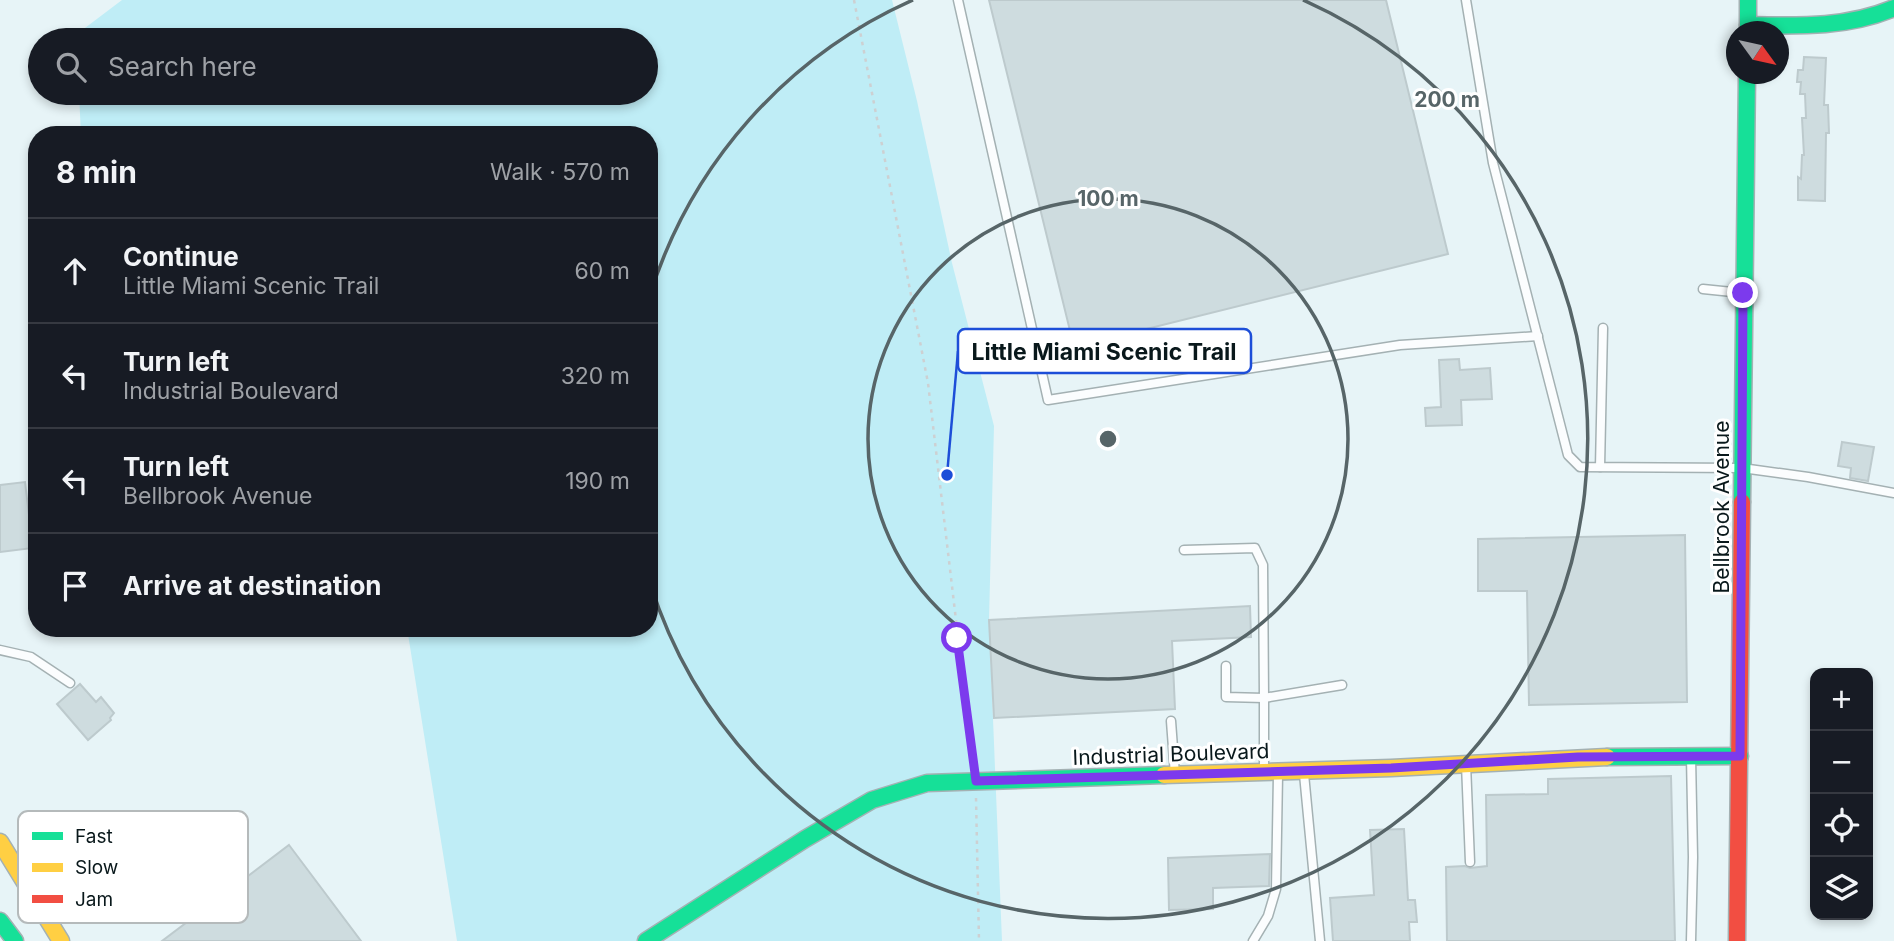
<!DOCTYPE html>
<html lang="en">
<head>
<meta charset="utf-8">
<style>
	body { margin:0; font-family:Inter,sans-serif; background:#242831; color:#f1f3f6 }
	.controls { position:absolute; right:21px; bottom:21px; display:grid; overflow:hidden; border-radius:14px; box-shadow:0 4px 10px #0003 }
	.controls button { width:63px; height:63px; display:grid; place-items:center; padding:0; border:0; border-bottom:2px solid #363941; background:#171b24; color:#f1f3f6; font:35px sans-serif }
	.compass { position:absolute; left:1726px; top:21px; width:63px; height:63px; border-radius:50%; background:#171b24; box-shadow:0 4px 10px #0003; rotate:123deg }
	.stop { position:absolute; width:21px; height:21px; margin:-16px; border:5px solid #7c3aed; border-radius:50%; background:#fff }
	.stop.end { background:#7c3aed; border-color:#fff; box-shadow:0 2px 7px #0008 }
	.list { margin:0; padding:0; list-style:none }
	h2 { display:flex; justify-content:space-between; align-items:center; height:91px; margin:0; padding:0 28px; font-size:30px }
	h2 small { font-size:23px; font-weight:400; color:#9ea1a6 }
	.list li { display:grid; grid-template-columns:46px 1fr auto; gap:21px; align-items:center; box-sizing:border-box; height:105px; padding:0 28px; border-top:2px solid #363941 }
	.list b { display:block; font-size:26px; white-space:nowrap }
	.list p { margin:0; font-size:23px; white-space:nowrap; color:#9ea1a6 }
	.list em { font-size:23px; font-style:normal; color:#9ea1a6 }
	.icon { flex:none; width:38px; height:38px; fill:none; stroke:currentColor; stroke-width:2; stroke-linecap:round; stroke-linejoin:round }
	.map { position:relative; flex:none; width:1894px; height:941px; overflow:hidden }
	.search { position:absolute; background:#171b24; box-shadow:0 4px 10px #0003; left:28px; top:28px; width:630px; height:77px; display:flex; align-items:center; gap:18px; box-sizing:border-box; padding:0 24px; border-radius:38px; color:#9ea1a6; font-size:26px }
	.panel { position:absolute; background:#171b24; box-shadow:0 4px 10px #0003; left:28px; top:126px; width:630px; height:511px; border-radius:28px }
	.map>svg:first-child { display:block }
	.green { fill:#bfedf6 }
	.building { fill:#cedcdf; stroke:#bdcacd; stroke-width:2 }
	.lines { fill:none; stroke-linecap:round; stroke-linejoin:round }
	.lane-casing { stroke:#a4b1b3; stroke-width:11 }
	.fast-casing { stroke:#a4b1b3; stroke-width:19 }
	.slow-casing { stroke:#a4b1b3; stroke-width:19 }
	.jam-casing { stroke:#a4b1b3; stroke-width:19 }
	.path { stroke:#cdd0d2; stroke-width:2.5; stroke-dasharray:3.5 5; stroke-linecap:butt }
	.lane { stroke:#fbfdfe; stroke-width:8 }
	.fast { stroke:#16e098; stroke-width:16 }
	.slow { stroke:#ffcf43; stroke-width:16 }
	.jam { stroke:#f24e42; stroke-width:16 }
	.route { stroke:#7c3aed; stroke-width:9 }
	.ring { fill:none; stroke:#576568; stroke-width:3.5 }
	.labels { text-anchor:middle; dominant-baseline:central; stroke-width:6; stroke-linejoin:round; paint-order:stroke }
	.street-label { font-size:21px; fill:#09181b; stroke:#fff }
	.key { fill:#fff; stroke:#b5babb; stroke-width:2 }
	.key-label { font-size:19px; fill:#09181b }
	.centre { fill:#576568; stroke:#fff; stroke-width:3.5 }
	.ring-label { font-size:21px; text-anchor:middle; font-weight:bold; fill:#576568; stroke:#fff; stroke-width:6; stroke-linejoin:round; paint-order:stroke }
	.leader { fill:none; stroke:#1d4ed8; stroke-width:2.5 }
	.callout-dot { fill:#1d4ed8; stroke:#fff; stroke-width:2.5 }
	.callout { fill:#fff; stroke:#1d4ed8; stroke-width:2.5 }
	.callout-label { font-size:23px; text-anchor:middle; font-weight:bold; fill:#09181b }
</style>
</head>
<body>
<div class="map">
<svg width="1894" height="941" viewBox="0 0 1894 941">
	<rect width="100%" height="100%" fill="#e7f4f7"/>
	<path class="green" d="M122 0H892L917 101 952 263 994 426 989 620 1002 941H457L407 628H649V135H81L79 93H646V40H77V34Z"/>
	<g class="building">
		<path d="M989 0H1386L1448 254 1074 347Z"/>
		<path d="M1804 57 1826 58 1824 105H1828L1829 133H1826L1825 201 1798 200V177L1801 179 1802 155H1804L1802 118H1806L1805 94H1800L1801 82H1797L1798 70H1803Z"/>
		<path d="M1459 359 1460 370 1490 368 1492 399 1461 400 1462 425 1426 426 1425 408 1441 407 1439 360Z"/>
		<path d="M1842 442 1874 447 1868 481 1850 478 1851 468 1838 466Z"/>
		<path d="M25 482 33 548 0 552V485Z"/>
		<path d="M1685 535 1687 702 1529 705 1527 591H1478V539Z"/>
		<path d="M1250 606 1251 637 1172 641 1175 709 994 718 989 620Z"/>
		<path d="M80 684 96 702 101 697 114 713 110 718 111 720 88 740 57 704Z"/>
		<path d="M1671 776 1675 941H1447L1446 867 1465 866 1470 868 1487 866 1486 795 1548 794V779Z"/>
		<path d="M1404 829 1408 900H1415L1417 922H1409L1410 941H1333L1330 898 1374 895 1370 830Z"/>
		<path d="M289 845 361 941H162Z"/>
		<path d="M1270 854 1269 886 1213 888V909L1169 910 1168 858Z"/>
	</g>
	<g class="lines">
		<g class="lane-casing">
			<g id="lane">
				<path d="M958 0 1048 400 1400 345 1538 336"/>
				<path d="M1466 0 1493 163 1568 455 1580 467 1742 468 1808 477 1894 493"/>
				<path d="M1703 289 1742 293"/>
				<path d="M1600 467 1603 328"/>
				<path d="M1184 550 1255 548 1263 565 1264 698 1226 697V666"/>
				<path d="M0 650 31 657 70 683"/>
				<path d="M1171 721 1175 775"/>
				<path d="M1466 764 1470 862"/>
				<path d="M1264 771V698L1342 685"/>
				<path d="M1304 774 1320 941"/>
				<path d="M1253 941 1268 916 1276 889 1278 775"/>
				<path d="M1691 941 1693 857 1691 757"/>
			</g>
		</g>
		<g class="fast-casing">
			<g id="fast">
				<path d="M1748 0V32"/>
				<path d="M1748 25C1798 26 1847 28 1894 8"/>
				<path d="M1742 502 1747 74"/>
				<path d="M1607 757 1740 756"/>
				<path d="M0 921 15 941"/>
				<path d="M646 941 805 839 872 800 927 783 1164 775"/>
			</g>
		</g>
		<g class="slow-casing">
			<g id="slow">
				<path d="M1164 775 1391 768 1607 757"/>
				<path d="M0 842 61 941"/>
			</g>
		</g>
		<g class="jam-casing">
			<path id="jam" d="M1737 941 1742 502"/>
		</g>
		<g class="path">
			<path d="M854 0 928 383 973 764"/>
			<path d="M976 798 979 941"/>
		</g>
		<use href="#lane" class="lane"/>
		<use href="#fast" class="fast"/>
		<use href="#slow" class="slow"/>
		<use href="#jam" class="jam"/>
	</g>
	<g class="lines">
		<path class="route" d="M957 638 976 781 1391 768 1578 757 1740 756 1743 293"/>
	</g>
	<g class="ring">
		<circle cx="1108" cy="439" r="240"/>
		<path d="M650 295A480 480 0 0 1 913 0M1303 0A480 480 0 1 1 650 583"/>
	</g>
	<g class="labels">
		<g class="street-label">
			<text transform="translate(1721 507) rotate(-90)">Bellbrook Avenue</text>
			<text transform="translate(1171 754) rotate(-2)">Industrial Boulevard</text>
		</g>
	</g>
	<rect x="18" y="811" width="230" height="112" rx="10" class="key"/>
	<rect x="32" y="832" width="31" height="8" fill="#16e098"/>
	<rect x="32" y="863" width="31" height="9" fill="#ffcf43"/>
	<rect x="32" y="895" width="31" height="8" fill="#f24e42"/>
	<g class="key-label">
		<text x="75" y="843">Fast</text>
		<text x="75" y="874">Slow</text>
		<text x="75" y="906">Jam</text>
	</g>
	<circle cx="1108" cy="439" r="10" class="centre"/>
	<g class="ring-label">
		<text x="1447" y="107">200 m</text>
		<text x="1108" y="206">100 m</text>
	</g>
	<path class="leader" d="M947 475L958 351"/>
	<circle class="callout-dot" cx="947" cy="475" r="7"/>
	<rect class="callout" x="958" y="329" width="293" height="44" rx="7"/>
	<g class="callout-label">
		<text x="1104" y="360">Little Miami Scenic Trail</text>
	</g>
</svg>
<div class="controls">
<button>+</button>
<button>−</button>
<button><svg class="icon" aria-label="locate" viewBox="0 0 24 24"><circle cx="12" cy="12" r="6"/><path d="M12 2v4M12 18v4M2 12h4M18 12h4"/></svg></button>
<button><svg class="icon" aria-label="layers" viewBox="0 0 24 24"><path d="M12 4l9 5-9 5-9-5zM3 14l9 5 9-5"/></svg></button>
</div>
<svg class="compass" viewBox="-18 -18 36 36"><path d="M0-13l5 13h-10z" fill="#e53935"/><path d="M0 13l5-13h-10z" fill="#9ea1a6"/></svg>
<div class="stop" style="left:957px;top:638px"></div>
<div class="stop end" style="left:1743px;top:293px"></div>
<div class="search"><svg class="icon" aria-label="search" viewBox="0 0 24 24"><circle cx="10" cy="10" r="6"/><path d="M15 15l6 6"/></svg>Search here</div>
<section class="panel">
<h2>8 min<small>Walk · 570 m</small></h2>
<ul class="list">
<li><svg class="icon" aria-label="ahead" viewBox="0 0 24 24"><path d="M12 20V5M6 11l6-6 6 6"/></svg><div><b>Continue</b><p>Little Miami Scenic Trail</p></div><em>60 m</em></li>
<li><svg class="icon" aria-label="left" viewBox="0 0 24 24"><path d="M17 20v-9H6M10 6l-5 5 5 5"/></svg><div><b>Turn left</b><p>Industrial Boulevard</p></div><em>320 m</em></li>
<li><svg class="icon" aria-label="left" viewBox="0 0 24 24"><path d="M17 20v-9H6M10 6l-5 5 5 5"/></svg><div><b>Turn left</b><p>Bellbrook Avenue</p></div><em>190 m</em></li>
<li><svg class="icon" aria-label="arrive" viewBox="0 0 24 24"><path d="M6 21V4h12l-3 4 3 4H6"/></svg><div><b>Arrive at destination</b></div></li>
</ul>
</section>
</div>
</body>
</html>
